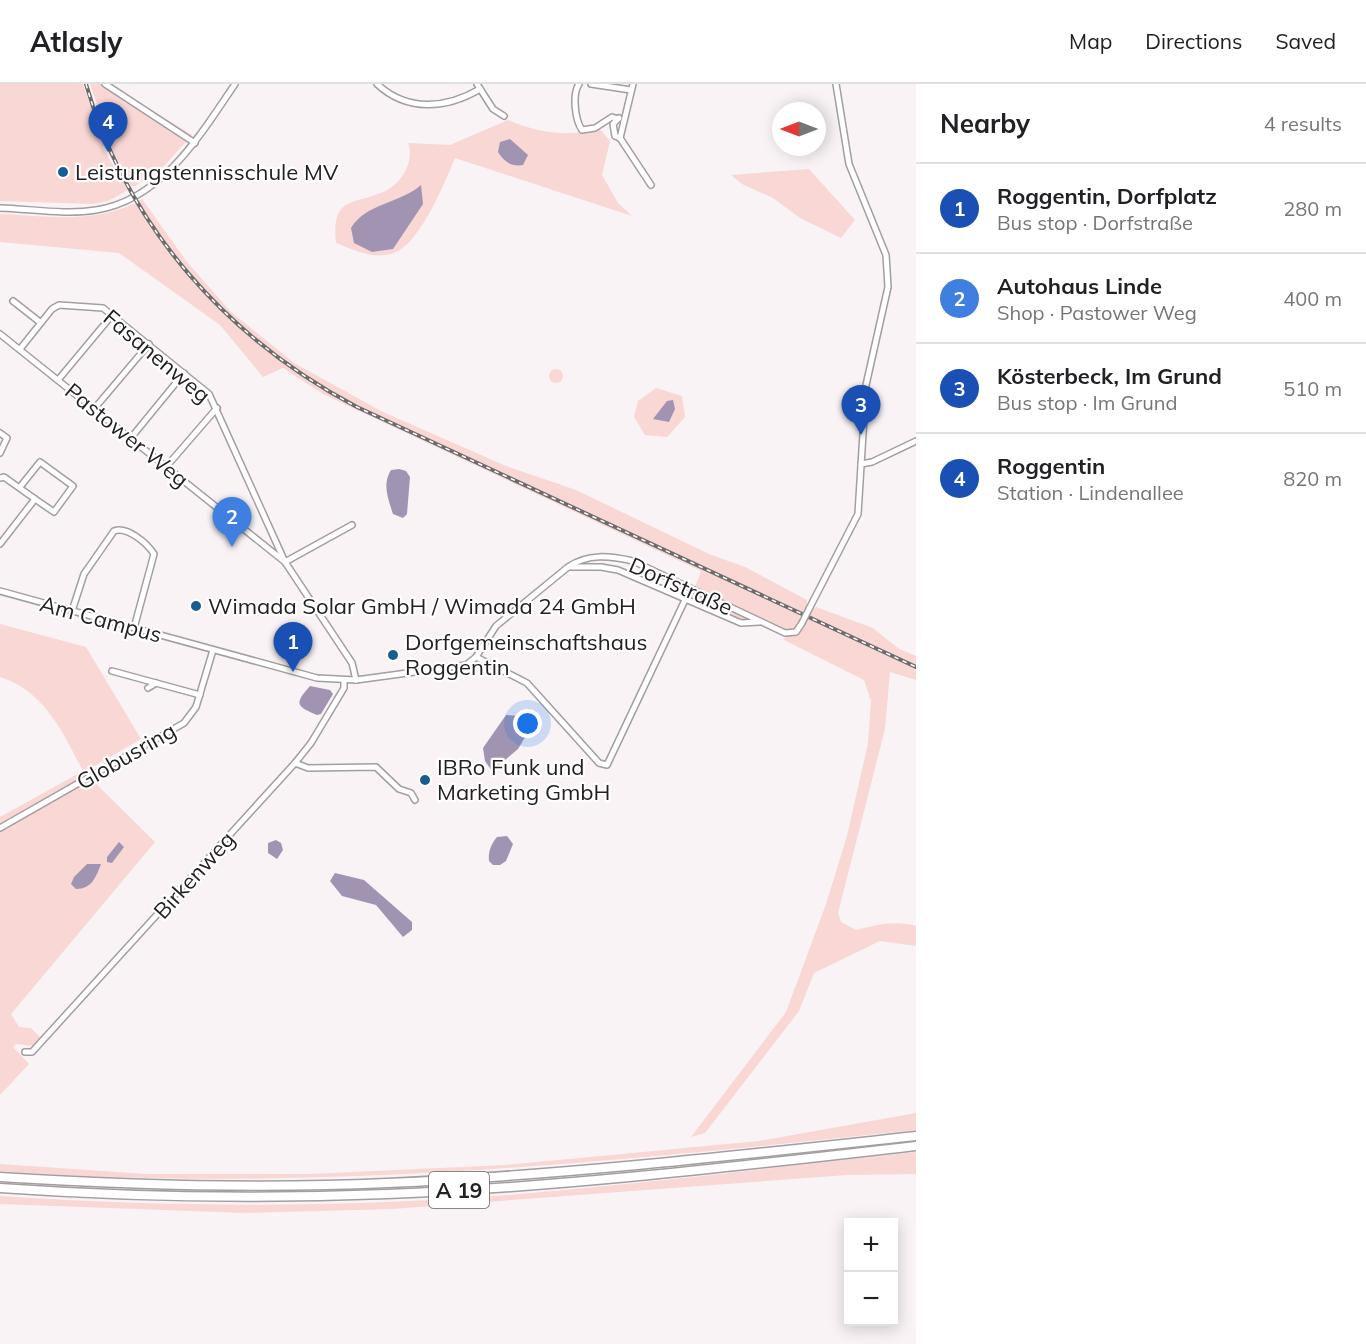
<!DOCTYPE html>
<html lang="en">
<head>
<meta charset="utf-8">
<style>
	body { margin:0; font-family:Mulish,sans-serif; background:#f6f6f6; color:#202124 }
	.controls { position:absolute; right:18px; bottom:18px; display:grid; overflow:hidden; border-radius:0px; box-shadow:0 3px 15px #0003 }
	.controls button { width:54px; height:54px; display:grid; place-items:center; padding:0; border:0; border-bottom:2px solid #e0e0e0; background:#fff; color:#202124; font:30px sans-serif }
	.compass { position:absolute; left:772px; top:18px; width:54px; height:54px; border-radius:50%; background:#fff; box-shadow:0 3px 15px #0003; rotate:270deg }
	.you { position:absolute; left:528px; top:640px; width:21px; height:21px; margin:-15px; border:4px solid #fff; border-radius:50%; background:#1a73e8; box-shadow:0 0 0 9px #1a73e833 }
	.badge { display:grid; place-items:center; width:39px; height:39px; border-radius:50%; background:#2563eb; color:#fff; font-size:20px; font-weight:700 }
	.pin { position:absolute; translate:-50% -50px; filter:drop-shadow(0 2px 3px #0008) }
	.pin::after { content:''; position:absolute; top:32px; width:21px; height:18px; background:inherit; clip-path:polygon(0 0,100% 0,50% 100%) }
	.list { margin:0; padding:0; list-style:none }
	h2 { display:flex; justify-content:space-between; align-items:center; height:78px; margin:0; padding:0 24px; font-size:26px }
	h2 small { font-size:20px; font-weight:400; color:#757577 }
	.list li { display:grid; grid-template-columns:39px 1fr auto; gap:18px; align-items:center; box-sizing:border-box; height:90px; padding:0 24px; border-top:2px solid #e0e0e0 }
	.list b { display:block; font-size:22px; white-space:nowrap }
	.list p { margin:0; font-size:20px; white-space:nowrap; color:#757577 }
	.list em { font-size:20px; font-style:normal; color:#757577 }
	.map { position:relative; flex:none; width:916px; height:1260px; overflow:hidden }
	header { display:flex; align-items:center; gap:36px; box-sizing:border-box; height:84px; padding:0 30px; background:#fff; border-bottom:2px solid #e0e0e0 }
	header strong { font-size:28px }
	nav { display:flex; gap:33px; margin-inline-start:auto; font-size:21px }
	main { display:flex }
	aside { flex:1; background:#fff }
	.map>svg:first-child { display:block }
	.green { fill:#f8d7d4 }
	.water { fill:#a194b2 }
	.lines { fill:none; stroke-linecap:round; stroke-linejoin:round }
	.minor-casing { stroke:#a39ea1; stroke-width:8 }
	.highway-casing { stroke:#a39ea1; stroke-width:11 }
	.minor { stroke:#fff; stroke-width:5 }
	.highway { stroke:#fff; stroke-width:8 }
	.rail-casing { stroke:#6e6b6c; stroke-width:4 }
	.rail { stroke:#fff; stroke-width:1.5; stroke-dasharray:4.5; stroke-linecap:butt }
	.minor-bridge-casing { stroke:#a39ea1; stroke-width:8; stroke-linecap:butt }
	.minor-bridge { stroke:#fff; stroke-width:5 }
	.poi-dot { fill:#185d91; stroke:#fff; stroke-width:2 }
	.labels { text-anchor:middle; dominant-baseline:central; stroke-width:4.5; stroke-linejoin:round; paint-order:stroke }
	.shield { fill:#fff; stroke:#646364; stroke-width:1.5 }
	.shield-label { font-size:21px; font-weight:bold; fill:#222021 }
	.poi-label { font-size:22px; fill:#222021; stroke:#fff; text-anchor:start }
	.street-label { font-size:22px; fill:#222021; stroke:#fff }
</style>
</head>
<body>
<header>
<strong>Atlasly</strong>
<nav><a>Map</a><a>Directions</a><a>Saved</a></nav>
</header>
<main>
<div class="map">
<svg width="916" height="1260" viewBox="0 0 916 1260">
	<rect width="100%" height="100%" fill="#f9f3f6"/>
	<g class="green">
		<path d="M0 0H83L104 61 102 63 128 106 108 117 93 120 0 117Z"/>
		<path d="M90 0H109L192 51 165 81 135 102H131L114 69Z"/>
		<path d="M508 36C537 49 569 53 600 45L610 57 602 91 618 119 632 132 455 74C445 98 420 160 394 169 374 176 354 166 336 159 331 113 352 121 383 108 401 101 415 77 408 59L450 61Z"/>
		<path d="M809 85 855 136 841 154 800 134 773 114 742 100 731 91Z"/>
		<path d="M142 115 187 178 230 227 294 279 383 328 506 382 576 406 709 470 745 483 807 516V523L811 526 816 523 873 544 899 565 916 572V596L890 588 885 645 838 829 841 838 856 846C876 841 896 836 916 842V862L880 857 814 889 799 927 705 1049 691 1053 786 928 826 820 847 752 868 659 871 617 864 596 784 556 787 546 753 533 749 538H742L690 517 701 487 323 310 283 284 263 293 220 241 119 169 0 158V130C49 132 99 141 142 115Z"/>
		<circle cx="556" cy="292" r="7"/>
		<path d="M656 304 682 312 685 333 667 353 645 351 634 333 638 317Z"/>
		<path d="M0 540 86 563 141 655 84 688 155 758 11 930 19 943 31 944 41 954 34 962 16 960 13 963 29 980 0 1011V733L83 687C63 649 45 607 0 593Z"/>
		<path d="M916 1029V1046C611 1078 307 1110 0 1087V1080L147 1090H310L505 1081 759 1057Z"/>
		<path d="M916 1068V1090L847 1091 392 1125 245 1129 0 1120V1112C164 1123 330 1124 494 1112 635 1101 775 1083 916 1068Z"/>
	</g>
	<g class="water">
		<path d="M510 55 528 71 523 81C512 83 504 78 498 68L500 58Z"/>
		<path d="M421 101 423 120 393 165 372 168 354 159 351 144C366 119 401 119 421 101Z"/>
		<path d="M673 316 675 325 669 338 653 335 667 317Z"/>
		<path d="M399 385 406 387 410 393 407 430 403 434 393 430C388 415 382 400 391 386Z"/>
		<path d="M310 602 330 606 333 610 321 630 317 631C296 622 294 620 310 602Z"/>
		<path d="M506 631 521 632 527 650 518 665 492 687 485 677 483 664Z"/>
		<path d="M507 752 513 760 506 777 500 781H493L489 777C488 768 491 760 497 753Z"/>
		<path d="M276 756 281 759 283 766 277 775 268 769V759Z"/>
		<path d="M119 758 124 763 112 779 107 778V773Z"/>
		<path d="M87 780H101C96 793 92 805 76 805L71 800 74 793Z"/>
		<path d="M335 789 364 796 412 838V846L403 853 376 821 342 812 330 797Z"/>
	</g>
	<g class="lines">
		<g class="minor-casing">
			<g id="minor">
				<path d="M105 0 195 59"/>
				<path d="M377 0C407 28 446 25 480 5"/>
				<path d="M477 0 493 25 504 32"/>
				<path d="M579 0C572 10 575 36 582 46L595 44 612 33 618 35"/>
				<path d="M591 0 631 6"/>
				<path d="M633 0 620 54 651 101"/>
				<path d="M619 34 613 40 615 52 620 54"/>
				<path d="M0 124C31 125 66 131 96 126 162 116 201 50 235 0"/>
				<path d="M13 217 41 239"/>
				<path d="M0 250 285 478 352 579 356 596"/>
				<path d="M20 265 52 225 59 221 103 224 209 310 285 478 352 441"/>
				<path d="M58 296 113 230"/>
				<path d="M94 325 149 260"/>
				<path d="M0 349 7 354 0 369"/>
				<path d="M130 355 184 289"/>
				<path d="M861 380 872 378 916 357"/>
				<path d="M166 383 217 324"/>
				<path d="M0 394 4 393 35 415 0 460"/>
				<path d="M20 403 40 378 73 402 54 428 35 415"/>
				<path d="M570 483H601L618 486 741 539 759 538"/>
				<path d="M0 507 317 594 356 596 466 581 476 573 496 542 568 483C588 469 610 472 633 477L785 549 796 548 802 539"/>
				<path d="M809 525 858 430 866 301 888 203 886 171 849 80 836 0"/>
				<path d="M72 527 84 490 114 447C127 442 147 459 154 470L134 544"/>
				<path d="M476 573 527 599 599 679 607 681 685 516"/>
				<path d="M112 587 200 611"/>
				<path d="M148 604 156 599"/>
				<path d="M295 679 308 684 376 683 399 705 411 709 415 716"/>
				<path d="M0 744 184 639 196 623 213 566"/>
				<path d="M25 968H32L295 679 311 659 344 604V598"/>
			</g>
		</g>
		<g class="highway-casing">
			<g id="highway">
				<path d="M0 1093C129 1101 259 1105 387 1099 564 1091 740 1071 916 1052"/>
				<path d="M0 1104C129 1113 258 1115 387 1110 564 1103 740 1082 916 1062"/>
			</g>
		</g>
		<use href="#minor" class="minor"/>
		<use href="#highway" class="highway"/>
		<g class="rail-casing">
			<path id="rail" d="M86 0C127 143 228 255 357 323L916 583"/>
		</g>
		<use href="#rail" class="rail"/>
		<g class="minor-bridge-casing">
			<path id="minor-bridge" d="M802 539 809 525"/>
		</g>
		<use href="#minor-bridge" class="minor-bridge"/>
	</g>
	<g class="poi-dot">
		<circle cx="63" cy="88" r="6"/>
		<circle cx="196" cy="522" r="6"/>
		<circle cx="393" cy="571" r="6"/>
		<circle cx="425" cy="696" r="6"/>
	</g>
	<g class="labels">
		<rect class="shield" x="429" y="1088" width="60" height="36" rx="4.5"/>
		<g class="shield-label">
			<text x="459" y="1106">A 19</text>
		</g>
		<g class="poi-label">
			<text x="75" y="88">Leistungstennisschule MV</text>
			<text x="208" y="522">Wimada Solar GmbH / Wimada 24 GmbH</text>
			<text x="405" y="558">Dorfgemeinschaftshaus<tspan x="405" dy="25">Roggentin</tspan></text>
			<text x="437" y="683">IBRo Funk und<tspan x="437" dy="25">Marketing GmbH</tspan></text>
		</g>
		<g class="street-label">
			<text transform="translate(157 272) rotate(40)">Fasanenweg</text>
			<text transform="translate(127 351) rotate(39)">Pastower Weg</text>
			<text transform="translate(681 502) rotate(24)">Dorfstraße</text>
			<text transform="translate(101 535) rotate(15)">Am Campus</text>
			<text transform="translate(126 672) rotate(-30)">Globusring</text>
			<text transform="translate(194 791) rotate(-48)">Birkenweg</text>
		</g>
	</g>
</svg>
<div class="controls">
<button>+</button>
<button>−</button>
</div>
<svg class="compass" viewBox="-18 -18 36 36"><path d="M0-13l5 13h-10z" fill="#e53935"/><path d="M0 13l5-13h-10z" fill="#757577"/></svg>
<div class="you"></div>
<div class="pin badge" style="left:293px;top:588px;background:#1a4fb4">1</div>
<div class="pin badge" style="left:232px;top:463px;background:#3f7fe0">2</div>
<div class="pin badge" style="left:861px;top:351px;background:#1a4fb4">3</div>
<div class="pin badge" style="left:108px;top:68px;background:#1a4fb4">4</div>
</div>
<aside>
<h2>Nearby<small>4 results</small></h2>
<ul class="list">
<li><span class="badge" style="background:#1a4fb4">1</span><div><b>Roggentin, Dorfplatz</b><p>Bus stop · Dorfstraße</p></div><em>280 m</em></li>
<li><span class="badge" style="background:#3f7fe0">2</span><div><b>Autohaus Linde</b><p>Shop · Pastower Weg</p></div><em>400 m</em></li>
<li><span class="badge" style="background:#1a4fb4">3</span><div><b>Kösterbeck, Im Grund</b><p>Bus stop · Im Grund</p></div><em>510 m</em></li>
<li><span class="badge" style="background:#1a4fb4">4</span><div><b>Roggentin</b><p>Station · Lindenallee</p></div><em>820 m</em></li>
</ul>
</aside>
</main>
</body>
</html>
